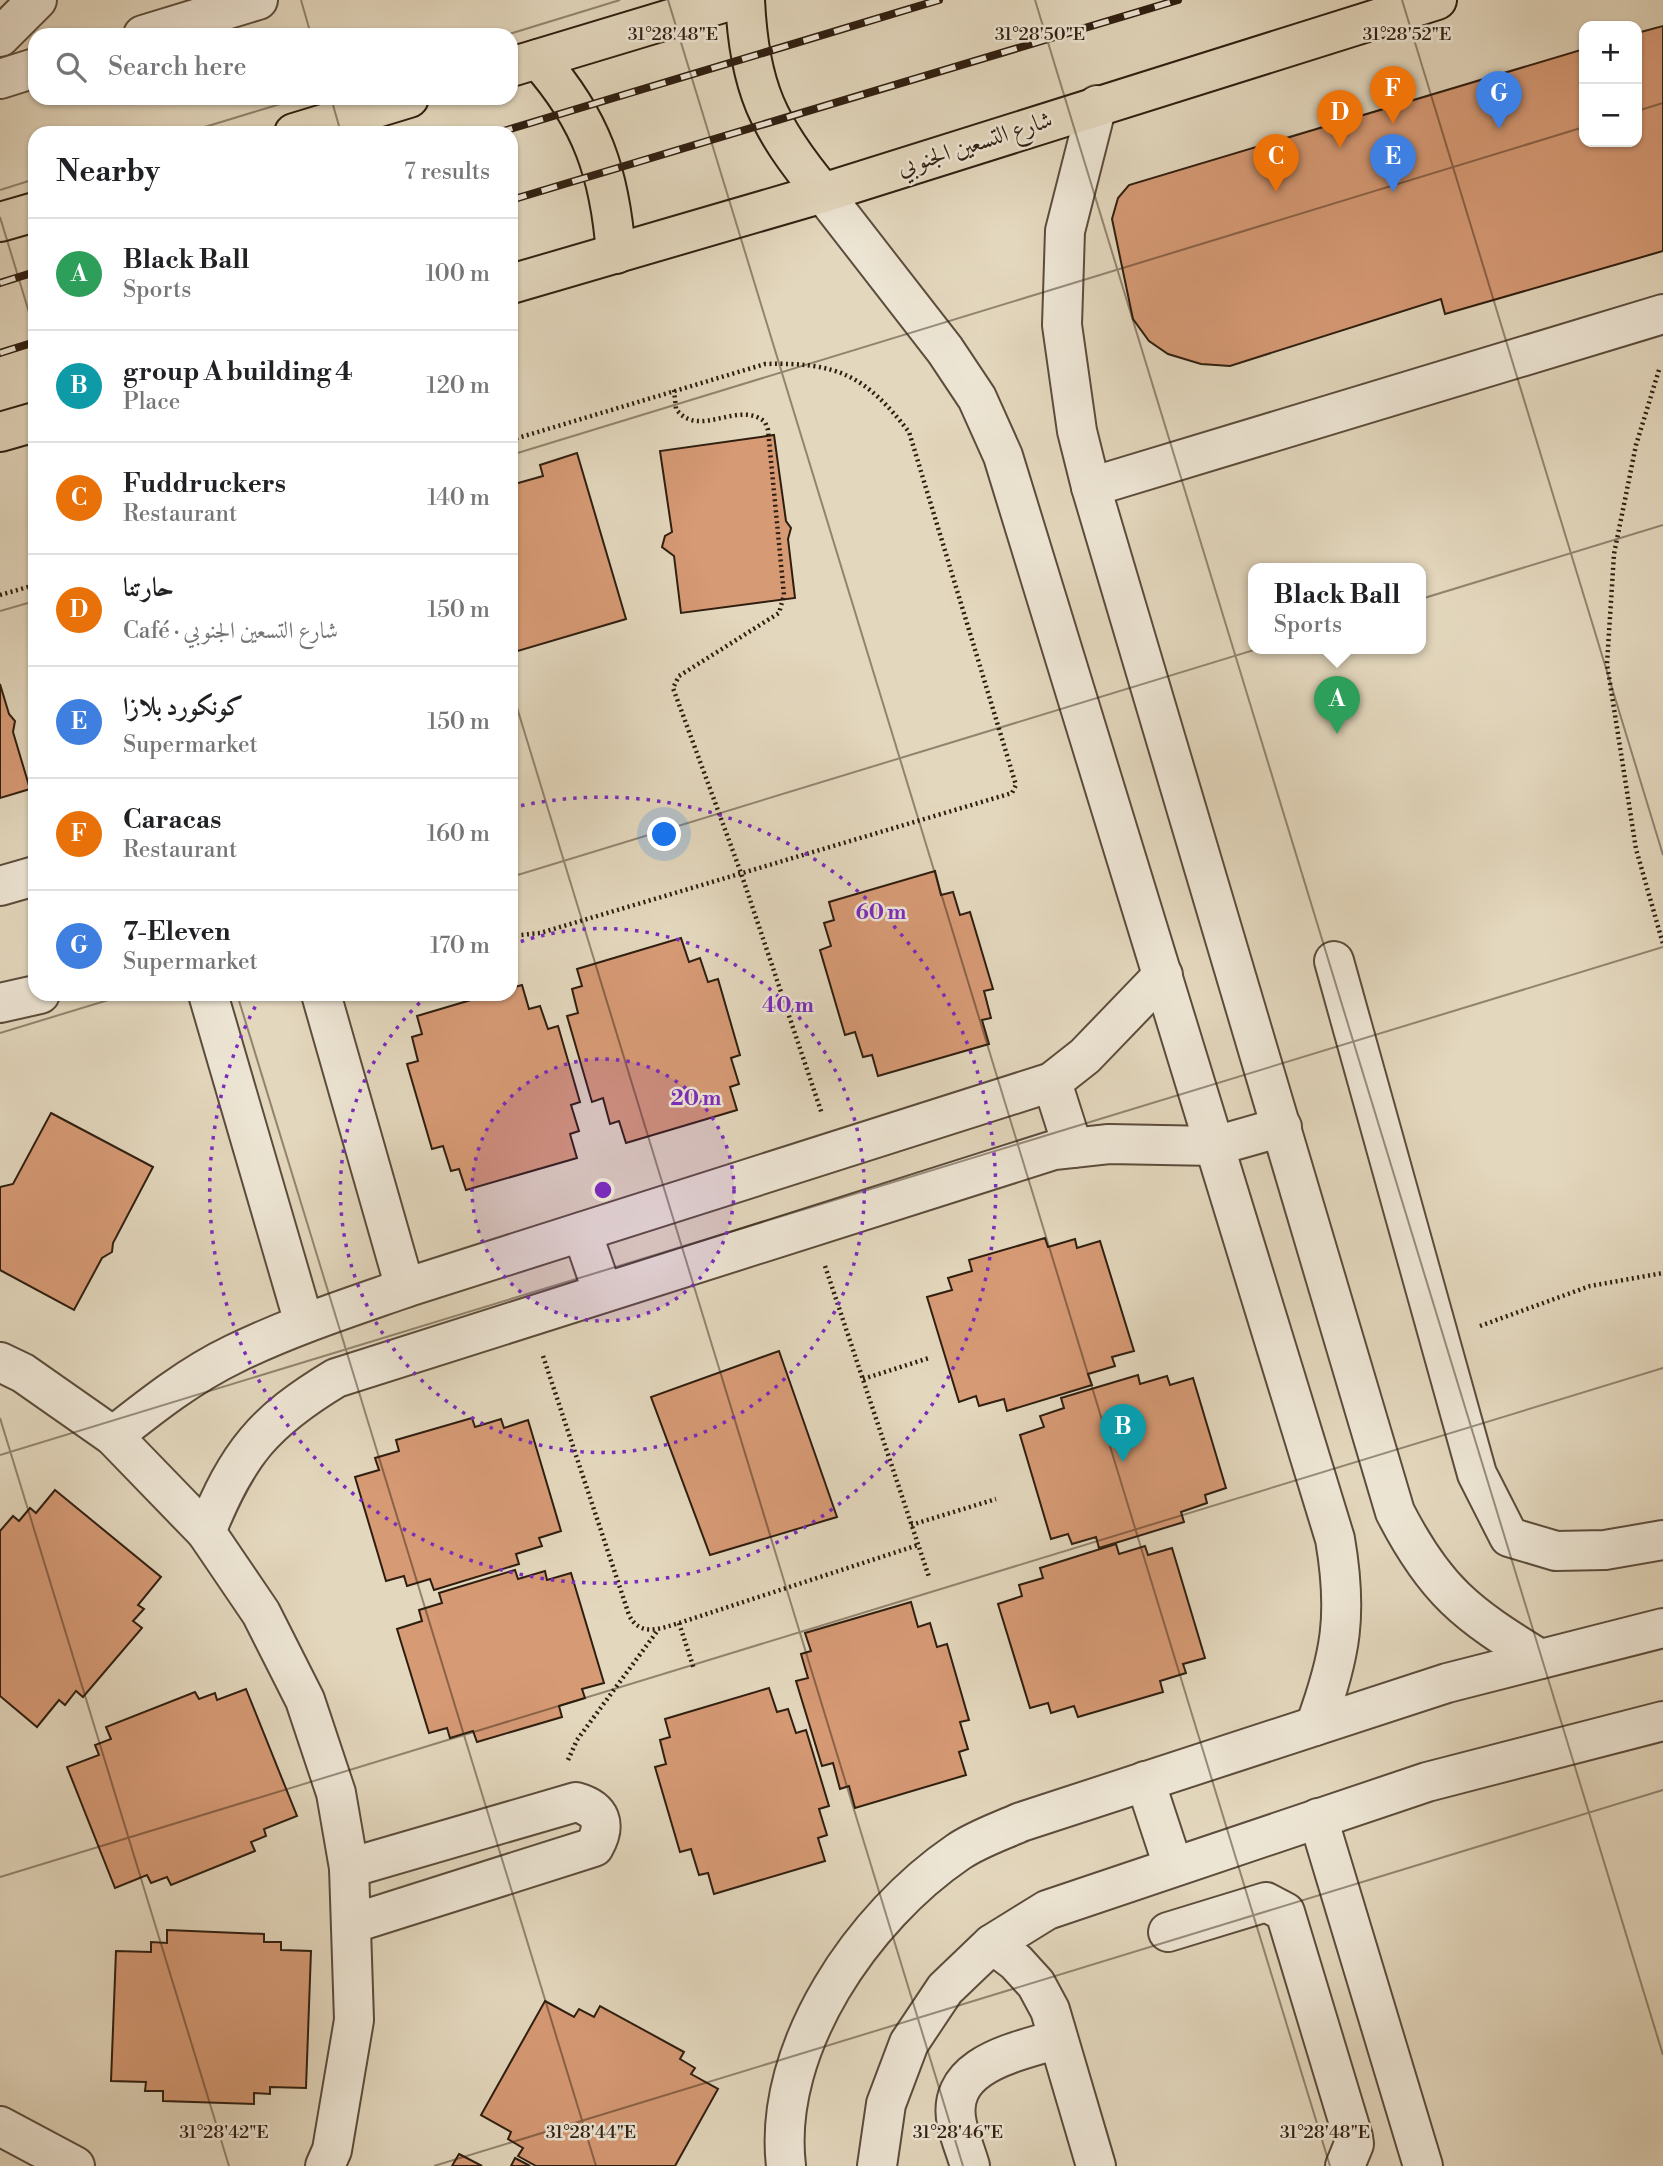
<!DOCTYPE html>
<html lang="en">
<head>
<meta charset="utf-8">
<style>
	body { margin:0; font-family:"Libre Bodoni",Amiri,serif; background:#f6f6f6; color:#202124 }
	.controls { position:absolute; right:21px; top:21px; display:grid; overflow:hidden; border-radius:14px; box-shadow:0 2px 5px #0004 }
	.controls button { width:63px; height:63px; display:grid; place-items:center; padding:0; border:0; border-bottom:2px solid #e0e0e0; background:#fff; color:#202124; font:35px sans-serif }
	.you { position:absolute; left:665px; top:835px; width:24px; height:24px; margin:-18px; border:5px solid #fff; border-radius:50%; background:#1a73e8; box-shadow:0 0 0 10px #1a73e833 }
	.badge { display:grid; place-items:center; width:46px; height:46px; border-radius:50%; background:#2563eb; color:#fff; font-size:23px; font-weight:700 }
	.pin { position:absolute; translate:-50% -58px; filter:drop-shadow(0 2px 4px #0008) }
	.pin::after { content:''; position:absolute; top:37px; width:24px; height:21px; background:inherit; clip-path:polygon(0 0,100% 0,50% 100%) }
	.popup { position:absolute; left:1248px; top:563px; width:178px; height:91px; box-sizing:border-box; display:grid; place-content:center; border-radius:14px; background:#fff; filter:drop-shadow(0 2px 5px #0005); font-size:23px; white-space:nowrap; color:#757577 }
	.popup b { font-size:26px; color:#202124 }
	.popup::after { content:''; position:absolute; left:50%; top:100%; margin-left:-14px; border:14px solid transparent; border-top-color:#fff }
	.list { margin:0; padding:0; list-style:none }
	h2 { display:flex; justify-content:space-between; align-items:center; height:91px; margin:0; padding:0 28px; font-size:30px }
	h2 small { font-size:23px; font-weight:400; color:#757577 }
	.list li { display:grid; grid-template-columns:46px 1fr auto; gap:21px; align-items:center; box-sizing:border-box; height:112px; padding:0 28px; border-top:2px solid #e0e0e0 }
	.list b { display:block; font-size:26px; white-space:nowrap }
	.list p { margin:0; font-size:23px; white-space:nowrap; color:#757577 }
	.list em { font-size:23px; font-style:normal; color:#757577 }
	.icon { flex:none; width:38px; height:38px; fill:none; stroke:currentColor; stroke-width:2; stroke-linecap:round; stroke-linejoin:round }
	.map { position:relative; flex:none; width:1663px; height:2166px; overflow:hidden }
	.search { position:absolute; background:#fff; box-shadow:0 2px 5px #0004; left:28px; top:28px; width:490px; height:77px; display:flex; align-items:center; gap:18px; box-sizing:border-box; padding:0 24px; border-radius:21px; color:#757577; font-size:26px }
	.panel { position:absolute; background:#fff; box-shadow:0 2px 5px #0004; left:28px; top:126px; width:490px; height:875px; border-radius:21px }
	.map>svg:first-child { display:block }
	.building { fill:#d69a75; stroke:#2f1e10; stroke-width:2 }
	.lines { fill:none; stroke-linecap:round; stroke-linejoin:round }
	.minor-casing { stroke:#5c4c3b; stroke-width:42 }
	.major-casing { stroke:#2f1e10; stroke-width:42 }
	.path { stroke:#2f1e10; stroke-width:4.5; stroke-dasharray:2 3.5; stroke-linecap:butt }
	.minor { stroke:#ede5d4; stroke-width:38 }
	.major { stroke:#e3d7bd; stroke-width:38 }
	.rail-casing { stroke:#2f1e10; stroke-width:8 }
	.rail { stroke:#ede5d4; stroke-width:5; stroke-dasharray:16; stroke-linecap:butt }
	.ticks { fill:none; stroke:#2f1e10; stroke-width:2; stroke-opacity:0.45 }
	.ring { fill:none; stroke:#7b2cbf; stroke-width:3.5; stroke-dasharray:3.5 7 }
	.labels { text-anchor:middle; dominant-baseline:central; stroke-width:5; stroke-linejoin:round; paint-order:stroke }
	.street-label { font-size:24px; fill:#2f1e10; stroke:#ede5d4 }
	.ticks-label { font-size:18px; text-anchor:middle; fill:#2f1e10; stroke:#ede5d4; stroke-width:5; stroke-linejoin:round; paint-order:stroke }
	.centre { fill:#7b2cbf; stroke:#ede5d4; stroke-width:3.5 }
	.ring-label { font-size:21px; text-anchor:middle; font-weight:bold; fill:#7b2cbf; stroke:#ede5d4; stroke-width:5; stroke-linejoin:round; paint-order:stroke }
</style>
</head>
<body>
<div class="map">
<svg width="1663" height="2166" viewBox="0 0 1663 2166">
	<rect width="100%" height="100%" fill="#e3d7bd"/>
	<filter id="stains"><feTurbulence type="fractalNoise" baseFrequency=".00286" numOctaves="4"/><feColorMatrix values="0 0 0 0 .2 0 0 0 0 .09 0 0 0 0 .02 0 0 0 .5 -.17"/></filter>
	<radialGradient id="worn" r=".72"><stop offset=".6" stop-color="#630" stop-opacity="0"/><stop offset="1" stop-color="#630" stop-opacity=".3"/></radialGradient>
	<g class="building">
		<path d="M1663 26V251L1445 314 1441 299 1230 366 1201 364 1168 354 1149 341 1133 319 1112 219 1118 198 1129 185 1584 49V142H1637V33Z"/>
		<path d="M774 435 786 521 791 528 788 539 795 598 681 613 674 556 662 547 665 536 672 532 660 451Z"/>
		<path d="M577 453 626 619 511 653V485L543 476 540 465Z"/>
		<path d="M0 684 9 714 15 721 13 732 30 789 0 798Z"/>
		<path d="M935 871 941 895 953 892 960 915 970 912 993 989 984 991 991 1018 982 1020 989 1044 878 1076 872 1055 863 1057 855 1032 845 1035 820 950 831 946 824 923 834 920 829 902Z"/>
		<path d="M681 938 689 962 700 958 708 982 718 979 740 1055 731 1058 739 1084 730 1087 737 1110 626 1143 619 1121 610 1124 603 1098 592 1102 567 1016 578 1013 572 989 582 986 577 969Z"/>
		<path d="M522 985 529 1009 540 1006 548 1029 558 1026 580 1102 571 1105 579 1131 570 1134 577 1158 466 1190 459 1169 451 1171 443 1146 432 1149 407 1064 418 1061 412 1037 422 1034 417 1016 491 994H511V988Z"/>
		<path d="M51 1113 153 1167 113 1243 112 1252 102 1258 74 1310 0 1270V1187L13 1184Z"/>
		<path d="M1045 1238 1048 1247 1075 1239 1077 1248 1100 1241 1134 1351 1112 1357 1115 1366 1088 1374 1092 1385 1007 1411 1004 1399 979 1406 976 1396 959 1402 927 1297 952 1290 948 1278 972 1271 969 1260Z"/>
		<path d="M779 1351 837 1517 710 1555 651 1397Z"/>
		<path d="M1138 1375 1140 1384 1167 1376 1170 1385 1193 1378 1226 1488 1205 1495 1207 1503 1181 1512 1184 1522 1099 1548 1096 1537 1072 1544 1068 1534 1051 1539 1020 1435 1044 1427 1040 1416 1064 1408 1061 1398Z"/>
		<path d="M472 1418 475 1427 501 1419 504 1428 528 1420 561 1531 539 1538 542 1546 516 1554 519 1564 434 1590 430 1579 407 1586 404 1576 386 1581 355 1477 379 1470 375 1458 399 1451 396 1440Z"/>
		<path d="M55 1490 161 1577 138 1605 144 1609 133 1621 142 1628 83 1697 76 1691 65 1705 59 1700 37 1727 0 1696V1531L13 1516 19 1521 30 1508 36 1513Z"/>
		<path d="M1116 1544 1119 1554 1145 1546 1148 1555 1172 1548 1205 1658 1183 1664 1186 1673 1160 1681 1163 1692 1078 1717 1074 1706 1051 1713 1048 1703 1030 1708 998 1604 1022 1596 1019 1585 1043 1578 1040 1568Z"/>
		<path d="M515 1570 518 1579 545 1571 547 1580 571 1573 604 1683 582 1689 585 1698 559 1706 562 1717 477 1742 473 1731 450 1738 447 1728 429 1733 397 1629 422 1621 419 1610 442 1603 439 1593Z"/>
		<path d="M911 1602 918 1627 930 1623 937 1647 947 1644 969 1720 960 1722 968 1749 959 1752 966 1775 855 1808 849 1786 840 1789 833 1763 822 1766 796 1681 808 1678 801 1654 811 1651 805 1633Z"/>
		<path d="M769 1688 777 1712 788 1709 796 1733 806 1730 829 1806 819 1809 827 1835 818 1838 825 1861 714 1894 708 1873 699 1875 691 1849 680 1852 655 1767 666 1764 660 1740 670 1737 665 1719Z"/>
		<path d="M246 1689 297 1816 264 1829 266 1836 251 1842 255 1851 171 1885 167 1877 151 1883 147 1875 115 1888 67 1767 99 1755 95 1745 111 1739 106 1727 195 1692 199 1699 215 1693 217 1700Z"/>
		<path d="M167 1930 264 1934V1942H281V1950L311 1951 306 2088 270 2087V2094L254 2093V2104L163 2101V2091H145L146 2082 111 2081 116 1951 151 1952V1942L167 1943Z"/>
		<path d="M545 2001 574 2017 579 2009 594 2017 600 2006 684 2052 680 2059 695 2068 691 2074 718 2089 675 2166H536L518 2156 523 2148 508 2139 511 2132 481 2115Z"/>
		<path d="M459 2154 482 2166H452Z"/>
		<path d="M515 2158 530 2166H511Z"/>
	</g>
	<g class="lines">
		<g class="minor-casing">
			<g id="minor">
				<path d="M143 35 258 0"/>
				<path d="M0 37 37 0"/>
				<path d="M0 79 35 68"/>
				<path d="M1097 105 1065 231 1062 325 1077 431 1091 487 1395 1512C1435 1590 1466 1614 1540 1659"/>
				<path d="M823 193 945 350 977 398 1003 456 1335 1539C1348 1614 1341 1655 1315 1726"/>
				<path d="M1091 487 1663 314"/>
				<path d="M0 886 35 876"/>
				<path d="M1334 961 1477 1474 1509 1537 1556 1551 1605 1550 1663 1540"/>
				<path d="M208 994 304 1323"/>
				<path d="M321 994 405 1288"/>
				<path d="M0 1003 40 994"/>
				<path d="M1052 1082 1073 1148"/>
				<path d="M582 1232 603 1293"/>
				<path d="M0 1362 23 1373 113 1436 206 1532 261 1613 305 1700 336 1793 349 1868 354 2020 332 2150 325 2166"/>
				<path d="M113 1436C151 1406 190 1375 234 1354 289 1327 348 1308 405 1288L1052 1082 1085 1056 1163 975"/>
				<path d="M206 1532C238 1453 263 1422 336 1378L1054 1150 1109 1144 1215 1146 1282 1127"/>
				<path d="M1145 1781 1173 1866"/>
				<path d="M1318 1818 1423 2166"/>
				<path d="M349 1868 576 1802C601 1809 607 1824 594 1847L351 1924"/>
				<path d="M1168 1932 1266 1902 1285 1912 1353 2137 1354 2144 1345 2166"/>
				<path d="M992 1944 1016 1962 1036 1984 1050 2010 1096 2166"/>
				<path d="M0 2126 75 2166"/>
				<path d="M786 2166C772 2047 864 1916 958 1852 977 1839 1001 1831 1021 1822L1447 1683 1663 1628"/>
				<path d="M877 2166 886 2104 909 2043 945 1989 992 1944 1047 1910 1427 1782 1663 1721"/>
				<path d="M970 2166C966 2152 960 2138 957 2124 944 2064 1017 2052 1058 2039"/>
			</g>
		</g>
		<g class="major-casing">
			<g id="major">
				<path d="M745 0C749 87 768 127 823 193"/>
				<path d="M538 59C592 120 610 174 616 254"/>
				<path d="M511 67 733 0"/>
				<path d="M294 133 409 98"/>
				<path d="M0 222 35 212"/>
				<path d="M511 284 823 193 1437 0"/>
				<path d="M0 432 35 422"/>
			</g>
		</g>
		<g class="path">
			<path d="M1659 370 1636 445 1614 554 1607 664 1636 849 1663 944"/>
			<path d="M674 390 676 409C699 440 738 399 765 422L768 430 784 595 779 613 679 676 673 688 741 873 822 1114"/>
			<path d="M511 440 765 364C837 362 865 375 909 432L1016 785 1012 793 540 933 511 936"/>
			<path d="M0 595 35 585"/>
			<path d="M825 1266 929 1577"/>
			<path d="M1480 1326 1590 1286 1663 1273"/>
			<path d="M543 1356 629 1615C640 1637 659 1629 679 1623L918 1545"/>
			<path d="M863 1379 929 1358"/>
			<path d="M911 1525 996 1499"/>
			<path d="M679 1623 694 1669"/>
			<path d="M568 1760 577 1740 658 1630"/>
		</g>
		<use href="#minor" class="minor"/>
		<use href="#major" class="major"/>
		<g class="rail-casing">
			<g id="rail">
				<path d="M497 133 939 0"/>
				<path d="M511 200 1178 0"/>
				<path d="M0 283 35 272"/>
				<path d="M0 353 35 342"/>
			</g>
		</g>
		<use href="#rail" class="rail"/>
	</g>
	<path class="ticks" d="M301 0 311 35M668 0 1330 2166M1035 0 1663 2055M1402 0 1663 855M506 35 620 0M331 98 341 133M1637 111 1663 103M185 133 300 98M0 190 35 179M0 217 35 332M511 455 1584 127M0 611 35 601M511 688 963 2166M511 877 1663 525M237 994 596 2166M0 1033 128 994M0 1418 229 2166M0 1455 1663 947M0 1877 1663 1368M434 2166 1663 1790"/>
	<circle cx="603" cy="1190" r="131" fill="#7b2cbf" fill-opacity=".12"/>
	<g class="ring">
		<circle cx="603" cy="1190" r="131"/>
		<path d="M511 945A262 262 0 1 1 428 995"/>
		<path d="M511 808A393 393 0 1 1 261 996"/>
	</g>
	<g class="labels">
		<g class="street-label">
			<text transform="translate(975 144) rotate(-18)">شارع التسعين الجنوبي</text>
		</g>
	</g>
	<g class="ticks-label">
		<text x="673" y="40">31°28'48"E</text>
		<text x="1040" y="40">31°28'50"E</text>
		<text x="1407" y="40">31°28'52"E</text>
		<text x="224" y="2138">31°28'42"E</text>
		<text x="591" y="2138">31°28'44"E</text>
		<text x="958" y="2138">31°28'46"E</text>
		<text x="1325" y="2138">31°28'48"E</text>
	</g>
	<circle cx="603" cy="1190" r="10" class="centre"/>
	<g class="ring-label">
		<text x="881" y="919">60 m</text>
		<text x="788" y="1012">40 m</text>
		<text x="696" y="1105">20 m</text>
	</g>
	<rect width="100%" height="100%" filter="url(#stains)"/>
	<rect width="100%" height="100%" fill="url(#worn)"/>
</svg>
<div class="controls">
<button>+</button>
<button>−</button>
</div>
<div class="you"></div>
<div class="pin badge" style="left:1337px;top:734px;background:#2e9e5b">A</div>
<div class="popup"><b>Black Ball</b>Sports</div>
<div class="pin badge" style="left:1123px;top:1462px;background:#0f9aa8">B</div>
<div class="pin badge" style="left:1276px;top:192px;background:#e8710a">C</div>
<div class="pin badge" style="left:1340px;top:148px;background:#e8710a">D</div>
<div class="pin badge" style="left:1393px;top:192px;background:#3f7fe0">E</div>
<div class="pin badge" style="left:1393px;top:124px;background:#e8710a">F</div>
<div class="pin badge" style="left:1499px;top:129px;background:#3f7fe0">G</div>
<div class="search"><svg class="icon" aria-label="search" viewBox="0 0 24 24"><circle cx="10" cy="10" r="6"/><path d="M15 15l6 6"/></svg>Search here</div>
<section class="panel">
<h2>Nearby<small>7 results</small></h2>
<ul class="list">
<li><span class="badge" style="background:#2e9e5b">A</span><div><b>Black Ball</b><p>Sports</p></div><em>100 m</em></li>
<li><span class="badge" style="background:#0f9aa8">B</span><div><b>group A building 4</b><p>Place</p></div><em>120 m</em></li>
<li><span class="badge" style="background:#e8710a">C</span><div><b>Fuddruckers</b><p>Restaurant</p></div><em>140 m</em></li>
<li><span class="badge" style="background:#e8710a">D</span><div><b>حارتنا</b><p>Café · شارع التسعين الجنوبي</p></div><em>150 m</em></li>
<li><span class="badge" style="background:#3f7fe0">E</span><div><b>كونكورد بلازا</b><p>Supermarket</p></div><em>150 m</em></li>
<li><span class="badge" style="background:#e8710a">F</span><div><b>Caracas</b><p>Restaurant</p></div><em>160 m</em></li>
<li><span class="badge" style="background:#3f7fe0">G</span><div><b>7-Eleven</b><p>Supermarket</p></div><em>170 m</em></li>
</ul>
</section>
</div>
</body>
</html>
